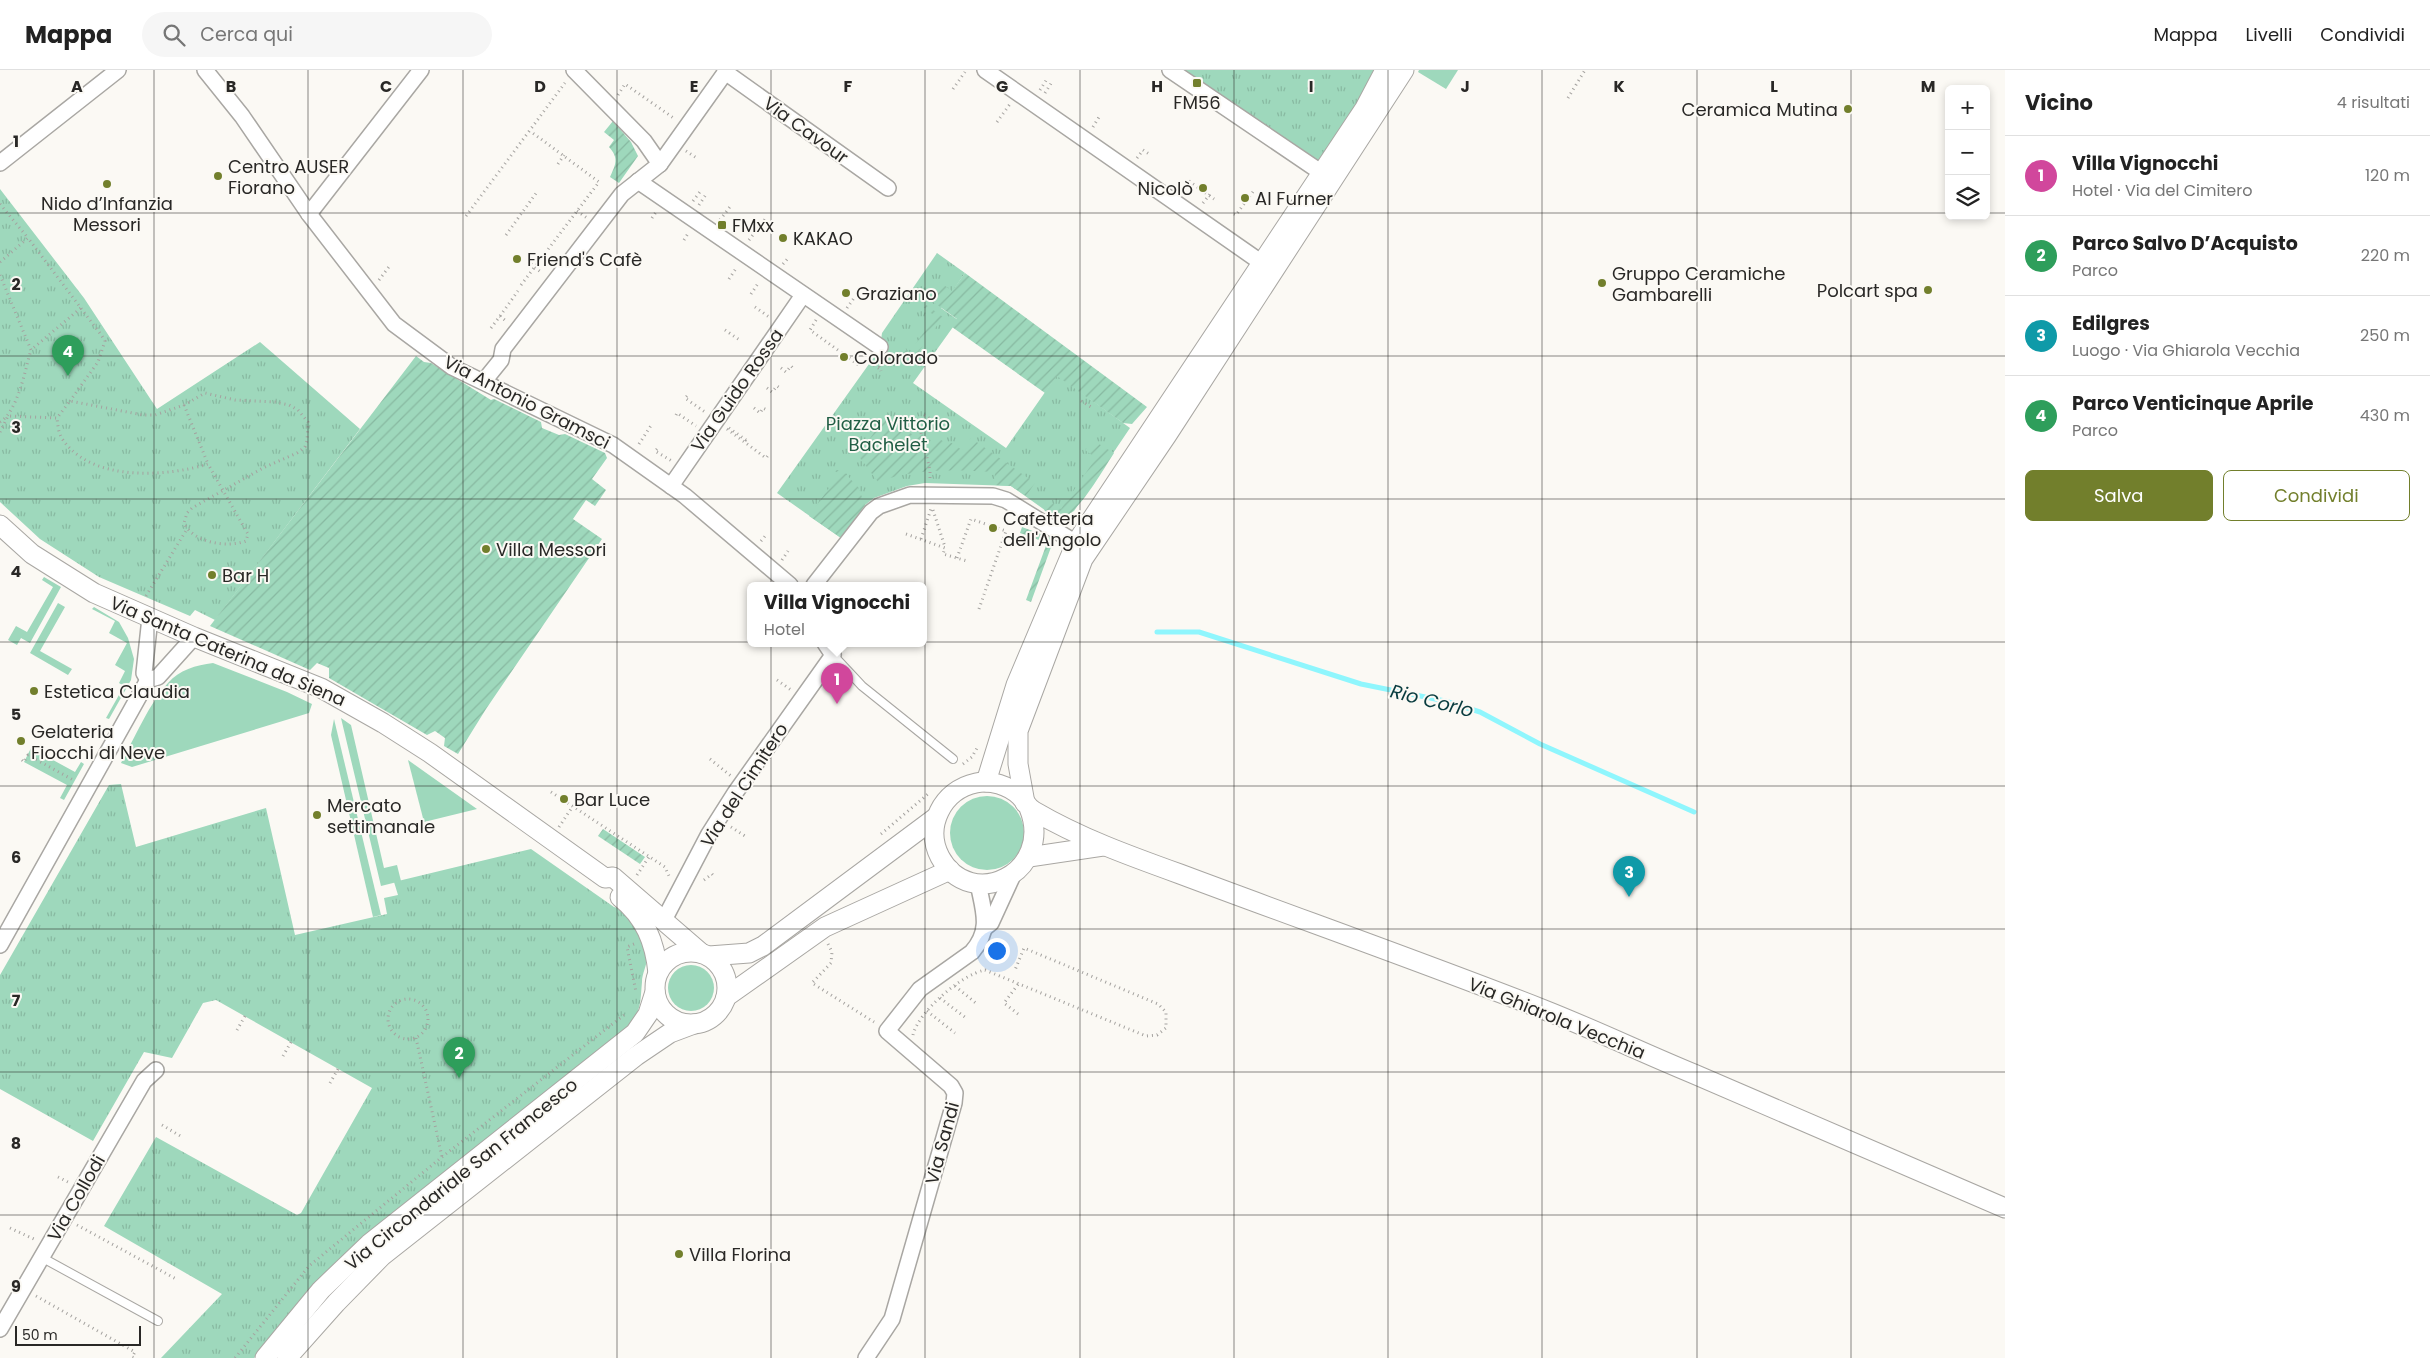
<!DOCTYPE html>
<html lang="it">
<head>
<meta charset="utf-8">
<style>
	body { margin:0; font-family:Poppins,sans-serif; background:#f6f6f6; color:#222 }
	.controls { position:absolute; right:15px; top:15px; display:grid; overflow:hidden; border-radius:8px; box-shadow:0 2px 8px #0003 }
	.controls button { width:45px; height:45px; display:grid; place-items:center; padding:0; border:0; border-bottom:1px solid #e0e0e0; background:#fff; color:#222; font:25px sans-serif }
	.scale { position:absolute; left:15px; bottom:12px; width:126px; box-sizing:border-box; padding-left:5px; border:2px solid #292826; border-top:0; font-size:14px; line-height:18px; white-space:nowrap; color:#292826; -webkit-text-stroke:4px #fbf9f4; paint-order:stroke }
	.you { position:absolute; left:996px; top:880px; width:18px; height:18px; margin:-12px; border:4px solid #fff; border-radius:50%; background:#1a73e8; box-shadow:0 0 0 8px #1a73e833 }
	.badge { display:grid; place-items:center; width:32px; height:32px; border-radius:50%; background:#727f2c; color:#fff; font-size:16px; font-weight:700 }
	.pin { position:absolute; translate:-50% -41px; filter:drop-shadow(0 1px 2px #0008) }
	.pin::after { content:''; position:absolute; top:26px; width:18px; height:15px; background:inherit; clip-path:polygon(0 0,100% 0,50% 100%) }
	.popup { position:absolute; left:747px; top:512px; width:180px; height:65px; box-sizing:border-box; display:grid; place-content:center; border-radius:8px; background:#fff; filter:drop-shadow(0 1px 4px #0005); font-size:16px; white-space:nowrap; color:#767676 }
	.popup b { font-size:19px; color:#222 }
	.popup::after { content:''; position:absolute; left:50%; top:100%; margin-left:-10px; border:10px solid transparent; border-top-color:#fff }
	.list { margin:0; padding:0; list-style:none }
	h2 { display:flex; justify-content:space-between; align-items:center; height:65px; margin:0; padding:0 20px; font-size:21px }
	h2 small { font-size:16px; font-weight:400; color:#767676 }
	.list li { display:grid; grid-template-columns:32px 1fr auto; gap:15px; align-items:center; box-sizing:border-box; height:80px; padding:0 20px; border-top:1px solid #e0e0e0 }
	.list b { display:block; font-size:19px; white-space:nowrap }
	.list p { margin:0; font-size:16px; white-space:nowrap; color:#767676 }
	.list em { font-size:16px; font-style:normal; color:#767676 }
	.actions { display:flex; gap:10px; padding:15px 20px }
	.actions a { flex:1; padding:11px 0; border:1px solid #727f2c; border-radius:8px; text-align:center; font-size:18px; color:#727f2c }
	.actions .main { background:#727f2c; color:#fff }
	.icon { flex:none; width:28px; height:28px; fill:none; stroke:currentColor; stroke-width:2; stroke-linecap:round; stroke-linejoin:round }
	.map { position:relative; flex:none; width:2005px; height:1288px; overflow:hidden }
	header { display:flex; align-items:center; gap:30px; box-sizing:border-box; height:70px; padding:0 25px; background:#fff; border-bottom:1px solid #e0e0e0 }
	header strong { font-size:24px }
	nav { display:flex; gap:28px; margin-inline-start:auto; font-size:18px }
	.search { width:350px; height:45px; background:#f6f6f6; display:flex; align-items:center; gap:12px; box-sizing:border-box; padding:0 18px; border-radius:28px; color:#767676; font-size:19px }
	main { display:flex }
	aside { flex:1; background:#fff }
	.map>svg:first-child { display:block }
	.grass { fill:#9ed8bc }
	.park { fill:url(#park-tufts) }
	.garden { fill:url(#garden-furrows) }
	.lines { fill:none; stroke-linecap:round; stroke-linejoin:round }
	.stream { stroke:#8ff6fd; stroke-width:5 }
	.service-casing { stroke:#a9a7a3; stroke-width:10 }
	.minor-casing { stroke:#a9a7a3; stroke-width:18 }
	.tertiary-casing { stroke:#a9a7a3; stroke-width:21 }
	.path { stroke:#a4a29f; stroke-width:3; stroke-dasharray:1 4; stroke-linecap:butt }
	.service { stroke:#fff; stroke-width:8 }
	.minor { stroke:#fff; stroke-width:15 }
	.tertiary { stroke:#fff; stroke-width:19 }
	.grid { fill:none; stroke:#292826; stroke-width:1; stroke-opacity:0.55 }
	.poi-dot { fill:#727f2c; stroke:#fbf9f4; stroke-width:2 }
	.labels { text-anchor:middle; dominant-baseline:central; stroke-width:4; stroke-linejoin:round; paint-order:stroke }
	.poi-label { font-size:18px; fill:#292826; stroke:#fbf9f4; text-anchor:start }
	.street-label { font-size:18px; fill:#292826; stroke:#fbf9f4 }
	.park-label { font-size:18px; fill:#215e45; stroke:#fbf9f4 }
	.water-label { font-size:19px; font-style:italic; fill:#093c3f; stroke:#fbf9f4 }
	.grid-label { font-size:16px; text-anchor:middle; font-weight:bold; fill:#292826; stroke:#fbf9f4; stroke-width:4; stroke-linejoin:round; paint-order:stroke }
</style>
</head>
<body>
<header>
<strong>Mappa</strong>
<div class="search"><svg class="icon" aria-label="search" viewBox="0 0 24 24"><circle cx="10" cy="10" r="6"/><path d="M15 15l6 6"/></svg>Cerca qui</div>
<nav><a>Mappa</a><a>Livelli</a><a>Condividi</a></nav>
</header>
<main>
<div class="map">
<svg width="2005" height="1288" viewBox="0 0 2005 1288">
	<defs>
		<pattern id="park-tufts" width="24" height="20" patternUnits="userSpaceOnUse" patternTransform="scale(1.25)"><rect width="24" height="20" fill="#9ed8bc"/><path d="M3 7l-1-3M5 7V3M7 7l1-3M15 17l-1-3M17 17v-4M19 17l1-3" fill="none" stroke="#88b9a1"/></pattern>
		<pattern id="garden-furrows" width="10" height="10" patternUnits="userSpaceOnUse" patternTransform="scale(1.25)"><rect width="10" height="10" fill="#9ed8bc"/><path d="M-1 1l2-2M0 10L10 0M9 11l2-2" fill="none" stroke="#88b9a1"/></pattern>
	</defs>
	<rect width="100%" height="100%" fill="#fbf9f4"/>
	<g class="grass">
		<path d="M1419 0H1458L1446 19 1418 2Z"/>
		<path d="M44 507 61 517 30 573 21 568 17 575 8 570 16 556 27 562 53 517 42 510Z"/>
		<path d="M58 533 65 537 40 581 72 599 68 605 30 583Z"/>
		<path d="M94 537 119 552 128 568 134 589 131 610 109 649 106 648 124 616 119 613 125 601 115 595 127 573 109 563 115 551 92 539Z"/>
		<path d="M213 593 287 622 312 634 309 643 132 697 121 693C134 669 150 632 168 613 179 600 196 595 213 593Z"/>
		<path d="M341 648 351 655 384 798 397 795 401 811 381 816Z"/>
		<path d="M334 649 381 845 373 847 331 665Z"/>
		<path d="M31 678 75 702 81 692 84 694 64 730 60 728 67 715 24 692Z"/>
		<path d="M408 690 477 739 424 752Z"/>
		<circle cx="987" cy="763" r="37"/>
		<circle cx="691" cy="918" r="23"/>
	</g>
	<g class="park">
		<path d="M1177 0H1393L1329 102Z"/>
		<path d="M0 119 84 228 157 339 260 272 360 359 215 550 195 540 190 546 99 507 40 469 0 432Z"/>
		<path d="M937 183 965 203 941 238 958 250 913 313 1006 378 1057 305 1130 358 1074 441 1062 448H1056L1011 416 925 413 907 416 874 428 865 435 841 468 777 423 874 287 880 277 882 263Z"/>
		<path d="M121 714 136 777 266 738 295 865 387 844 384 828 398 825 394 812 531 779 614 837C633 841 645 867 647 885 648 894 642 903 642 912 640 934 642 939 627 958L345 1185C311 1216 282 1251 254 1288H161L222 1224 104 1156 156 1067 297 1145 301 1143 372 1018 216 930 203 933 172 988 144 982 93 1071 0 1019V905L109 715Z"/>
	</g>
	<g class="garden">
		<path d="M613 51 631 72 638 86 619 113 610 107C616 94 619 88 609 77L614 70 604 62Z"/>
		<path d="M965 203 1147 337 1132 354 1123 353 1057 306 1045 323 952 257 957 249 929 229 940 212 952 221Z"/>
		<path d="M925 234 943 247 912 291 897 281 901 276 910 282 935 246 923 237Z"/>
		<path d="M416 286 424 292 431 293 491 330 494 329 541 352 542 358 559 365 565 364 605 383 607 388 592 409 606 420 595 436 586 430 573 449 602 469 486 639 458 684 444 676 445 668 435 661 427 665 329 608V598L317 593 310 600 210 556Z"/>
		<path d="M886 346 916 367 919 362 936 374 940 369 948 375 950 372 962 380 971 368 1035 413 1026 426 1011 416 994 415 995 402C954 400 917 398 878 412L858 385Z"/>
		<path d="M1094 371 1114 383C1104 398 1078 445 1061 448 1055 449 1049 443 1044 440L1050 432 1061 439 1096 388 1085 380Z"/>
		<path d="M837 400H842L858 417 865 435 841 468 809 446 839 404 835 401Z"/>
		<path d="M1022 457 1054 469 1031 532 1026 530 1047 473 1020 463Z"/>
		<path d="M603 759 645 787 640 794 598 766Z"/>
	</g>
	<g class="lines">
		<path class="stream" d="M1157 562H1199L1361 614 1445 631 1480 642 1540 674 1694 742"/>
		<g class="service-casing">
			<g id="service">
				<path d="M833 585 862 616 953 689"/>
				<path d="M41 1187 158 1251"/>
			</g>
		</g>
		<g class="minor-casing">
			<g id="minor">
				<path d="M205 0 242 46 309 144 394 254 452 297 613 375 685 426 790 515"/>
				<path d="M574 0 644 71 660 94"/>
				<path d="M985 0 1262 193"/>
				<path d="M1170 0 1322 103"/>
				<path d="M725 2 888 118"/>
				<path d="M0 93 118 0"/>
				<path d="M638 111 880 277"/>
				<path d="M309 144 421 0"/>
				<path d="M484 311 501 290 503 279 622 124 660 94 727 0"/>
				<path d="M671 416 803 225"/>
				<path d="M814 515 871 442 879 436 910 425 993 426 1006 430 1076 473"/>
				<path d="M148 610 144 603 150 548"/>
				<path d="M664 850 709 764 735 723 833 585 825 573"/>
				<path d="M986 857 991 853 1013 805"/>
				<path d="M0 875 148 610 158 607 194 567"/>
				<path d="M0 1259 144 1011 156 1000"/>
				<path d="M866 1288 892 1249 954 1033 955 1023 951 1016 887 961 920 919 972 882C992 859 983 840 978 813"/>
			</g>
		</g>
		<g class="tertiary-casing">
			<g id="tertiary">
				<path d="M0 455 32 484 94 523 194 567 321 618 383 653 430 683 605 808 613 807 701 883"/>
				<path d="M986 712 1016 615 1076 473 1365 38 1385 0"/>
				<path d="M1025 733 1018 694V661L1083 489 1167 365 1404 0"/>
				<path d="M1029 738C1055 802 971 844 940 787 924 757 942 720 976 713 991 710 1008 715 1020 726 1026 732 1027 737 1034 741 1080 768 1130 786 1180 804 1300 849 1422 892 1542 939 1593 959 1643 983 1694 1004 1798 1049 1901 1093 2005 1138"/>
				<path d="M1029 787 1103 776"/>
				<path d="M620 827C645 847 655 872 658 903"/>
				<circle cx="691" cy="918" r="36"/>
				<path d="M709 886 749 883 763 876 935 748"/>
				<path d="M726 927 825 857 950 800"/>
				<path d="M265 1288 321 1220 369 1174 635 963 648 944 655 922"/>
				<path d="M287 1288 336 1233 382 1186 636 986 670 963 694 954"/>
			</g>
		</g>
		<g class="path">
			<path d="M953 19 965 2"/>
			<path d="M1040 20 1047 9"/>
			<path d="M1045 23 1052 12"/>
			<path d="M618 25 625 14 675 49"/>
			<path d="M1568 28 1585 0"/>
			<path d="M997 52 1010 34"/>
			<path d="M1093 57 1099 47"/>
			<path d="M686 81 698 89"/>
			<path d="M1137 88 1143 80 1149 84 1150 82"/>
			<path d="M558 94 564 85"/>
			<path d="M1189 111 1214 129"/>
			<path d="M693 131 702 119"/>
			<path d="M1203 133 1210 124"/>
			<path d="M0 134 28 168"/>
			<path d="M699 135 707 123"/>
			<path d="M577 141 587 148"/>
			<path d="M1234 144 1236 145 1255 119"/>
			<path d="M466 146 565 13"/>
			<path d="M652 148 656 142"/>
			<path d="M720 150 732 134"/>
			<path d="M506 165 537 122"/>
			<path d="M684 170 689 162"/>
			<path d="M749 170 766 148 767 149"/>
			<path d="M0 192 28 168 102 266 105 271 98 292 70 331"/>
			<path d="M531 194 542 203"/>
			<path d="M783 194 789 187"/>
			<path d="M0 205 31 280 82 237"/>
			<path d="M729 209 737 197"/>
			<path d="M379 210 391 194"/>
			<path d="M521 215 599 112 530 61"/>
			<path d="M751 224 759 212"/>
			<path d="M755 237 769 247"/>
			<path d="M847 238 854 228"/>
			<path d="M500 246 518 221"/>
			<path d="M816 250 810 260 860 296"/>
			<path d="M491 258 500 246 507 252"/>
			<path d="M725 260 741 271"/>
			<path d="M878 291 881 301"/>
			<path d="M870 292 881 300"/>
			<path d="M781 298 786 302 791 296 793 298"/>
			<path d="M767 318 772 322 777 316 780 318"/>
			<path d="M687 326 685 328 705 342"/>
			<path d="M1081 331 1091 337"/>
			<path d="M184 335 208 394"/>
			<path d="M754 338 760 343 763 338 767 340"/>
			<path d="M676 345 677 343 696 356"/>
			<path d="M924 345 929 348"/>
			<path d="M0 352C18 341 25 300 31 280"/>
			<path d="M729 358 746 370 748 368"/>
			<path d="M727 359 766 388 770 383"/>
			<path d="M0 362 8 346 57 348 70 331 143 345H155L184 335 205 323 235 330 275 332 289 335 298 340 308 352 307 371 305 377 297 383 263 398 192 438 187 443 184 453C193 473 228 478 246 471L248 464 245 459 208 394C166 407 92 412 63 370 58 363 58 355 57 348"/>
			<path d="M921 363 930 400V412"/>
			<path d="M639 374 652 354"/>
			<path d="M657 379 655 381 672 391"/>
			<path d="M933 440 945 477"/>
			<path d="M906 464 945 478 943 484 967 491"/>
			<path d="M921 469 931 439"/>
			<path d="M761 471 766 465"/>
			<path d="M957 488 971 449 1006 461 979 539"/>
			<path d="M782 490 788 481"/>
			<path d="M146 526 187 459"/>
			<path d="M777 610 791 620"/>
			<path d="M710 689 731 706"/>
			<path d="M22 690 24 692 28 685 75 711"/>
			<path d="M963 694 972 687 977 678"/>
			<path d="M551 722 665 797 669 806"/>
			<path d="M559 757 573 736"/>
			<path d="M731 757 745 766"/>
			<path d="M881 764 928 724"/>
			<path d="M637 805 649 787"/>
			<path d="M704 810 712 804 714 806"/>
			<path d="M634 874 627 877 636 922"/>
			<path d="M828 874 832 882 831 893 812 913 874 952"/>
			<path d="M955 916 977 934"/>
			<path d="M940 928 966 948"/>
			<circle cx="408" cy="949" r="20"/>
			<path d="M927 941 955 963"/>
			<path d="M1018 944 1004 933 1019 913"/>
			<path d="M237 960 245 946"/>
			<path d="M913 965C918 942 962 904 985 900L1146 966 1157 965 1166 958V942L1158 934 1024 878 1015 900"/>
			<path d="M416 968 442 1087"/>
			<path d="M283 986 291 972"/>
			<path d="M330 1013 338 999"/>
			<path d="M162 1055 182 1067"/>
			<path d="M58 1107 68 1112"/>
			<path d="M77 1155 178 1210"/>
			<path d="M10 1158 36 1170"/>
			<path d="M36 1226 135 1282 132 1287 135 1288"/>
			<path d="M235 1288 309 1196 442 1087 624 945"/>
		</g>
		<use href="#service" class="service"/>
		<use href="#minor" class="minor"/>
		<use href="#tertiary" class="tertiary"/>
	</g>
	<path class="grid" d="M154 0V1288M308 0V1288M463 0V1288M617 0V1288M771 0V1288M925 0V1288M1080 0V1288M1234 0V1288M1388 0V1288M1542 0V1288M1697 0V1288M1851 0V1288M0 143H1949M1986 143H2005M0 286H2005M0 429H2005M0 572H2005M0 716H2005M0 859H2005M0 1002H2005M0 1145H2005"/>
	<g class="poi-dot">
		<rect x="1192" y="8" width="10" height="10" rx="2.5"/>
		<circle cx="1848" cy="39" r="5"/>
		<circle cx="218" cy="106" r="5"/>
		<circle cx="107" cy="114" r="5"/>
		<circle cx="1203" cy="118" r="5"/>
		<circle cx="1245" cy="128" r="5"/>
		<rect x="717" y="150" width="10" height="10" rx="2.5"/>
		<circle cx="783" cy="168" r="5"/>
		<circle cx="517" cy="189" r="5"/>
		<circle cx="1602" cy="213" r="5"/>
		<circle cx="1928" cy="220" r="5"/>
		<circle cx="846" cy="223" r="5"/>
		<circle cx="844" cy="287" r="5"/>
		<circle cx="993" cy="458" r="5"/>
		<circle cx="486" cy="479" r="5"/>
		<circle cx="212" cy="505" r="5"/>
		<circle cx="34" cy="621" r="5"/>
		<circle cx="21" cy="671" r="5"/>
		<circle cx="564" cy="729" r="5"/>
		<circle cx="317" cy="745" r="5"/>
		<circle cx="679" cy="1184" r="5"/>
	</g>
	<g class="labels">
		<g class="poi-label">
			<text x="1197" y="32" text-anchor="middle">FM56</text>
			<text x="1838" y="39" text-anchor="end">Ceramica Mutina</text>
			<text x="228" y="96">Centro AUSER<tspan x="228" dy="21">Fiorano</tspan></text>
			<text x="1193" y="118" text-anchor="end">Nicolò</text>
			<text x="1255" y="128">Al Furner</text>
			<text x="107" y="133" text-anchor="middle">Nido d’Infanzia<tspan x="107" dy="21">Messori</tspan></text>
			<text x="732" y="155">FMxx</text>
			<text x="793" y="168">KAKAO</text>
			<text x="527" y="189">Friend's Cafè</text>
			<text x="1612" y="203">Gruppo Ceramiche<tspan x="1612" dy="21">Gambarelli</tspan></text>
			<text x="1918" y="220" text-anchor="end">Polcart spa</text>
			<text x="856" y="223">Graziano</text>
			<text x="854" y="287">Colorado</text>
			<text x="1003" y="448">Cafetteria<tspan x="1003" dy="21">dell'Angolo</tspan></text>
			<text x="496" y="479">Villa Messori</text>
			<text x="222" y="505">Bar H</text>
			<text x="44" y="621">Estetica Claudia</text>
			<text x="31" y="661">Gelateria<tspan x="31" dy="21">Fiocchi di Neve</tspan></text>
			<text x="574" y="729">Bar Luce</text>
			<text x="327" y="735">Mercato<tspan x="327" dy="21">settimanale</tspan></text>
			<text x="689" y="1184">Villa Florina</text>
		</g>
		<g class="street-label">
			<text transform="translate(806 60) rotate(36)">Via Cavour</text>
			<text transform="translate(737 320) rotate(-55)">Via Guido Rossa</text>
			<text transform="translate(527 332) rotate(27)">Via Antonio Gramsci</text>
			<text transform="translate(228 581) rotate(23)">Via Santa Caterina da Siena</text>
			<text transform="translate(744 715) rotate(-57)">Via del Cimitero</text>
			<text transform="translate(1557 948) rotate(22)">Via Ghiarola Vecchia</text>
			<text transform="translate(942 1073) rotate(-75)">Via Sandi</text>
			<text transform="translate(461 1104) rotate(-39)">Via Circondariale San Francesco</text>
			<text transform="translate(76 1128) rotate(-60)">Via Collodi</text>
		</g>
		<g class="park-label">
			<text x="888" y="353">Piazza Vittorio<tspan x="888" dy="21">Bachelet</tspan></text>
		</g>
		<g class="water-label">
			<text transform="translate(1432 631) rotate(14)">Rio Corlo</text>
		</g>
	</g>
	<g class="grid-label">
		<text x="77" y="22">A</text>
		<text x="231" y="22">B</text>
		<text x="386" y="22">C</text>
		<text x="540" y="22">D</text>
		<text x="694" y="22">E</text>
		<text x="848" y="22">F</text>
		<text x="1002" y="22">G</text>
		<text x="1157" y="22">H</text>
		<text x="1311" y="22">I</text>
		<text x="1465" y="22">J</text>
		<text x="1619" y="22">K</text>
		<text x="1774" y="22">L</text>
		<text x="1928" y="22">M</text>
		<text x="16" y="77">1</text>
		<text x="16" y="220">2</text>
		<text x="16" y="363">3</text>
		<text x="16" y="507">4</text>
		<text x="16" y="650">5</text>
		<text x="16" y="793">6</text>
		<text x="16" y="936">7</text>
		<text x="16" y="1079">8</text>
		<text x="16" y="1222">9</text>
	</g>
</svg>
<div class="controls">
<button>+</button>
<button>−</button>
<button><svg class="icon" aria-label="layers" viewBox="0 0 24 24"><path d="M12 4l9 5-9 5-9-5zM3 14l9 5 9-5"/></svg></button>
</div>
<div class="scale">50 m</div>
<div class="you"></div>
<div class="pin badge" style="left:837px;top:634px;background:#d1479c">1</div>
<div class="popup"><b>Villa Vignocchi</b>Hotel</div>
<div class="pin badge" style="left:459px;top:1008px;background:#2e9e5b">2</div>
<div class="pin badge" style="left:1629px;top:827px;background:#0f9aa8">3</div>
<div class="pin badge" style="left:68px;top:306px;background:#2e9e5b">4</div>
</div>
<aside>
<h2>Vicino<small>4 risultati</small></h2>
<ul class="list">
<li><span class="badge" style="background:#d1479c">1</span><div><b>Villa Vignocchi</b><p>Hotel · Via del Cimitero</p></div><em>120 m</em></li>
<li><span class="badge" style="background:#2e9e5b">2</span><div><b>Parco Salvo D’Acquisto</b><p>Parco</p></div><em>220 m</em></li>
<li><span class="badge" style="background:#0f9aa8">3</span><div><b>Edilgres</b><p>Luogo · Via Ghiarola Vecchia</p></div><em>250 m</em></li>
<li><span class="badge" style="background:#2e9e5b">4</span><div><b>Parco Venticinque Aprile</b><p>Parco</p></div><em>430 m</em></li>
</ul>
<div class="actions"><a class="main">Salva</a><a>Condividi</a></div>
</aside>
</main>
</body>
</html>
